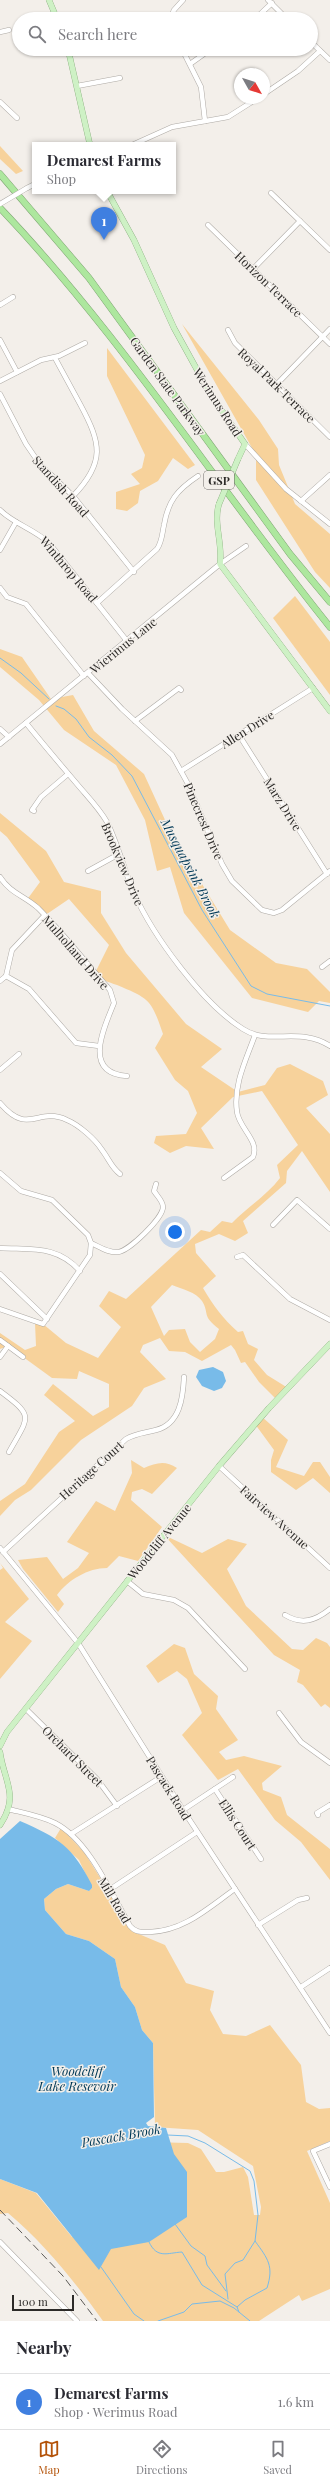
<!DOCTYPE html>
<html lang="en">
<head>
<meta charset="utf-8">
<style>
	body { margin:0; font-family:"Playfair Display",serif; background:#f2f2f3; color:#2b2b33 }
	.compass { position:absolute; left:234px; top:68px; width:36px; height:36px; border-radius:50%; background:#fff; box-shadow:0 1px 3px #0004; rotate:129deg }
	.scale { position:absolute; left:12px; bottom:10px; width:62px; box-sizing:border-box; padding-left:4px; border:2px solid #2c2a28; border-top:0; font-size:11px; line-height:14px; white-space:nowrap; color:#2c2a28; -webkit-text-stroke:3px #f3efea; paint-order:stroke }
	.you { position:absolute; left:175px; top:1232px; width:14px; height:14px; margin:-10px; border:3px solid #fff; border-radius:50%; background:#1a73e8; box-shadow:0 0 0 6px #1a73e833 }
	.badge { display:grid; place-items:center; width:26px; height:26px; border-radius:50%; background:#b45309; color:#fff; font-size:13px; font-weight:700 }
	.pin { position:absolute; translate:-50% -33px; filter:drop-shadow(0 1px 2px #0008) }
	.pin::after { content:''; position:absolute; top:21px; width:14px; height:12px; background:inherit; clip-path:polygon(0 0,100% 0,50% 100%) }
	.popup { position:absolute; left:32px; top:142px; width:144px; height:52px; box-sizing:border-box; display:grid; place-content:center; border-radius:0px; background:#fff; filter:drop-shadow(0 1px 3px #0005); font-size:13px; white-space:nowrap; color:#7c7c81 }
	.popup b { font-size:15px; color:#2b2b33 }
	.popup::after { content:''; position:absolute; left:50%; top:100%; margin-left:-8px; border:8px solid transparent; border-top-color:#fff }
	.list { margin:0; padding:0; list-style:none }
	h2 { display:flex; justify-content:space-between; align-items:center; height:52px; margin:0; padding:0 16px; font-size:17px }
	h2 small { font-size:13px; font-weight:400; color:#7c7c81 }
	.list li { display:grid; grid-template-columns:26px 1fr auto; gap:12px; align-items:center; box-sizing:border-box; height:56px; padding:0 16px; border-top:1px solid #e1e1e2 }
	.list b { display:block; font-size:15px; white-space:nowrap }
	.list p { margin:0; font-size:13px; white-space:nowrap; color:#7c7c81 }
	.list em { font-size:13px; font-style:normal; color:#7c7c81 }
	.icon { flex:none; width:22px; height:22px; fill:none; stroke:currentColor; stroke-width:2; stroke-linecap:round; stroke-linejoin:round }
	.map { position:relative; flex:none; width:330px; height:2321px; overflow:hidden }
	.search { position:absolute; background:#fff; box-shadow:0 1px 3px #0004; left:12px; right:12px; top:12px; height:44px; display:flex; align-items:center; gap:10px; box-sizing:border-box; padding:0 14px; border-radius:22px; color:#7c7c81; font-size:15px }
	.sheet { height:108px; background:#fff }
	nav { display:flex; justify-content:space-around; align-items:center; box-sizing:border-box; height:56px; border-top:1px solid #e1e1e2; background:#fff; font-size:11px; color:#7c7c81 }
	nav a { display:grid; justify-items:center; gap:2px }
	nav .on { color:#b45309 }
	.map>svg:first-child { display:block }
	.green { fill:#f7d29b; fill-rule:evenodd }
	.water { fill:#78bbe9 }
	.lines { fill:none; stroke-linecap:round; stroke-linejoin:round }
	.stream { stroke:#78bbe9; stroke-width:1 }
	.minor-casing { stroke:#aeaaa5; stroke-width:5.5 }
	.major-casing { stroke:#80a575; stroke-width:6 }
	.highway-casing { stroke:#80a575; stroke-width:7 }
	.minor { stroke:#fff; stroke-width:4.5 }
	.major { stroke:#cef1c5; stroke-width:5.5 }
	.highway { stroke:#ade79e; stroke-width:6 }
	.rail { stroke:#5d5b58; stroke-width:1; stroke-dasharray:8 4; stroke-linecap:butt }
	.minor-bridge-casing { stroke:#aeaaa5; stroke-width:5.5; stroke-linecap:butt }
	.major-bridge-casing { stroke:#80a575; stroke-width:6; stroke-linecap:butt }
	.minor-bridge { stroke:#fff; stroke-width:4.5 }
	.major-bridge { stroke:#cef1c5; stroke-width:5.5 }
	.labels { text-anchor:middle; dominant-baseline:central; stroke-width:3; stroke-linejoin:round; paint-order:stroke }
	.shield { fill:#f3efea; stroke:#686562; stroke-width:1 }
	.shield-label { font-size:11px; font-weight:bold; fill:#2c2a28 }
	.street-label { font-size:12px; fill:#2c2a28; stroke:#f3efea }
	.water-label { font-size:13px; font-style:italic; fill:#003957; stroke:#f3efea }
</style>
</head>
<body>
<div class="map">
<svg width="330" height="2321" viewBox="0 0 330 2321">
	<rect width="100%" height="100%" fill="#f3efea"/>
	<g class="green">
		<path d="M0 146 23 171 16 174 0 159Z"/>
		<path d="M182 324 259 420 278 449 279 465 295 504 330 534V588L315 572 256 480V455Z"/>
		<path d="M107 348 195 465 188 469 173 458 158 481 140 491 138 503 127 511 116 509V492L140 484 131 474 142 468 145 455 107 376Z"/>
		<path d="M295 596 330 642V695L273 618Z"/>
		<path d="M0 649 22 657 51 699 73 695 94 731 144 774 171 833 230 930 276 963 307 969 330 992V1003L319 1001 308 1012 252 998 184 913 170 867 157 871 145 820 116 765 64 730 39 700 0 667Z"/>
		<path d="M0 813 46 851 64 882 101 891V913L126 953 186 1024 222 1049 201 1067 238 1092 265 1085 277 1068 290 1064 323 1081 328 1095 306 1108 330 1134V1192L302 1151 287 1171 286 1183 243 1221 248 1233 235 1241 219 1234 195 1244 196 1253 216 1276 203 1288C213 1305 223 1319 238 1332L243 1331 248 1344 258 1349 254 1360 267 1375 288 1388 277 1400 259 1382 245 1362 241 1363 235 1350 231 1345 202 1361 185 1352 169 1351 160 1338 143 1345 140 1352 166 1379 144 1388 132 1406 81 1440 31 1490 15 1500 0 1516V1501L25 1484 59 1432 75 1421 44 1395 53 1384 93 1416 109 1407V1384L79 1371 77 1379 52 1378 8 1346 0 1349V1333L25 1350 36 1346 35 1323 43 1324 66 1343 98 1358 121 1327 99 1306 109 1291 126 1299 201 1230 210 1232 222 1221 232 1223C248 1207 267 1195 280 1178L277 1165 298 1145 262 1091 233 1097 201 1128 214 1149 186 1146 170 1153 154 1143 156 1136 186 1134 197 1113 188 1091 175 1080 155 1048 163 1034C151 999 150 999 117 985 108 982 101 980 95 973L109 945 69 899 44 916 37 908 26 901 40 882 7 837 0 831ZM172 1285C182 1289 196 1292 202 1301 210 1314 201 1315 219 1329L215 1339 200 1352 190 1342 185 1329 169 1330 164 1336 151 1307Z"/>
		<path d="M261 1416 288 1440 276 1467 304 1476 313 1462H320L330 1477V1493L313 1478 296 1490 271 1472V1460L274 1450 255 1424Z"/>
		<path d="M131 1460 144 1468C156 1463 165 1460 177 1468L152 1494 142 1489 132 1492 131 1500 162 1527 138 1561 119 1556 107 1568C88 1568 68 1580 57 1595L64 1604 58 1612 23 1569 18 1560 47 1557 63 1579 78 1568 89 1553 67 1542 96 1501 115 1511 132 1473Z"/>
		<path d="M164 1535 202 1553 228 1539 247 1544 227 1569 246 1606 292 1649 303 1650 316 1638 327 1643 330 1647V1708L325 1704 321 1707 303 1685 297 1682 300 1670 274 1655Z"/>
		<path d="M0 1563 29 1599 5 1622 32 1641 0 1679V1570L3 1568Z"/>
		<path d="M174 1644 185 1648 194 1674 218 1696 216 1709 238 1740 219 1752 226 1760 244 1756 282 1766 262 1783 263 1790 281 1797 287 1815 330 1849V1880L301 1842 275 1820 238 1769 218 1780 182 1735 202 1713 187 1679 177 1671 158 1683 146 1666Z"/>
		<path d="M61 1828 84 1852 134 1932 165 1945 186 1983 214 1991 210 2010 223 2034 246 2036 270 2025 301 2065 306 2102 319 2109 330 2108V2141L307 2151 330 2203V2289L302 2301 299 2295 259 2321H103C75 2282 45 2244 8 2213L0 2214V2179L36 2193 72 2237 150 2142 188 2143 201 2149 216 2172H224L243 2167 248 2177 254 2215H260L261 2207 253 2166 198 2130 155 2127 153 2043 142 2030 135 2007 121 1987 115 1959 89 1941 66 1934 45 1910 44 1899 56 1889 68 1884 89 1891 92 1888 79 1860 55 1838Z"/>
	</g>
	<g class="water">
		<path d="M213 1367 223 1372 226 1381 222 1388 214 1391 202 1386 196 1377 199 1370Z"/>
		<path d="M20 1821C59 1838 72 1846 92 1885V1888L89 1891 68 1884 56 1889 44 1899 45 1910 66 1934 89 1941 115 1959 121 1987 135 2007 142 2030 153 2043 154 2117 146 2123 148 2126 166 2128 174 2154 187 2172V2217L149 2242 111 2249 99 2270 37 2193 0 2179V1839Z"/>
	</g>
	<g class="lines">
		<g class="stream">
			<path d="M0 658 21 673 49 699"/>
			<path d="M56 706 64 709 76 719 89 737 112 755 132 776 202 910 251 986 267 994 330 1006"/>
			<path d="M167 2135 188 2136 205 2143 250 2171 254 2181 258 2215 255 2241C268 2259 274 2266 267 2288L245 2300 237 2307 239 2312"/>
			<path d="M175 2224 191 2246 205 2256 207 2265 226 2291"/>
			<path d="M149 2242C157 2259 167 2253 182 2252L202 2285 237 2307"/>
			<path d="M101 2267 134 2314 144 2321"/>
			<path d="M228 2299 225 2274 235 2263 243 2260 255 2241"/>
			<path d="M158 2321 184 2312 192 2304 220 2301 234 2308 250 2321"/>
		</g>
		<g class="minor-casing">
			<g id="minor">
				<path d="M268 0 287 19"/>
				<path d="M170 19 174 10 183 0"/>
				<path d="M255 19 272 3"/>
				<path d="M0 32 9 30"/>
				<path d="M311 42 330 60"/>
				<path d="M182 49 201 87 205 121"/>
				<path d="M190 64 211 49"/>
				<path d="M77 86 120 78"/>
				<path d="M264 94 298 71 320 51"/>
				<path d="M0 102 17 118"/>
				<path d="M132 145 172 127 228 117 258 98"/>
				<path d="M27 188 35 184"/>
				<path d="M271 193 330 250"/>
				<path d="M208 225 330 344"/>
				<path d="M253 269 300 221"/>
				<path d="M0 305 13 297"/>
				<path d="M228 330 235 343 330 437"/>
				<path d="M0 340 17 372"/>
				<path d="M55 358C63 373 72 389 80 404 101 443 106 462 73 496"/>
				<path d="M0 381 41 360 59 356 85 343"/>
				<path d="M277 384 330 329"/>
				<path d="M0 394 26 444 39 463 73 496 134 572"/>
				<path d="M245 444 286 489 330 524"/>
				<path d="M301 501 330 475"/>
				<path d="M0 510C14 524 34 529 49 543L127 641"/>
				<path d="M0 550 16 522"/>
				<path d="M0 588 7 597 26 604 84 676"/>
				<path d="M97 603 157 549C162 542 162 534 164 525 168 501 177 490 198 476"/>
				<path d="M88 673 122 709 172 755 188 784 222 864 232 881 262 910 274 913 282 910 330 871"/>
				<path d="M135 721 179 688 181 690"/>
				<path d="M26 723C43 744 60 764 77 784 87 796 99 808 107 822 118 844 124 870 134 893 153 936 203 1004 243 1029 269 1046 300 1026 330 1046"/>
				<path d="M0 729 9 737"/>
				<path d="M239 735 327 874"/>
				<path d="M0 744 220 564 246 546"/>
				<path d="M181 771 313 688"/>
				<path d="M34 811 32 810 41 797 68 774"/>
				<path d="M88 871 119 854"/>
				<path d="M0 877C10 893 25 896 38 908 63 933 87 964 110 990L114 1003C105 1026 81 1073 127 1076"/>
				<path d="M322 967 330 961"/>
				<path d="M6 976 29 989 76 1043 99 1046"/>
				<path d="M0 981 6 976 12 950 44 916"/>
				<path d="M0 1070 19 1054"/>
				<path d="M0 1103C29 1137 37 1106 67 1120 79 1125 95 1139 102 1150 109 1159 111 1167 120 1174"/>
				<path d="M0 1173 21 1191 52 1200 88 1235 91 1243 90 1255 43 1324 0 1309"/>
				<path d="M224 1178 253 1157C260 1141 239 1128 237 1112 233 1085 246 1060 255 1035"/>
				<path d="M273 1225 297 1200 330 1229"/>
				<path d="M91 1243C100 1247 108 1253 118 1252 129 1251 163 1218 163 1207 163 1201 157 1196 154 1191L156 1184"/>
				<path d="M0 1248C32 1250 57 1245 80 1271"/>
				<path d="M237 1257 243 1255 290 1299 330 1320"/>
				<path d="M0 1274 47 1319"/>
				<path d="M0 1340 23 1357"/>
				<path d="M0 1357 8 1346"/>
				<path d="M0 1391C35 1417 29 1416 9 1452"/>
				<path d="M219 1466 330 1568"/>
				<path d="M0 1548 78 1643 183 1810 330 2033"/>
				<path d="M3 1552 126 1439C136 1433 145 1433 156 1430 180 1424 183 1398 184 1377"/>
				<path d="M127 1581 143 1594 174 1600 188 1608 245 1669"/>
				<path d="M285 1615C302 1625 315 1621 330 1609"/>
				<path d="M26 1709 97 1779 117 1806"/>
				<path d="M279 1713 301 1742 330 1763"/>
				<path d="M215 1789 261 1859"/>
				<path d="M8 1809C24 1813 41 1816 55 1823 89 1840 112 1895 130 1926 136 1933 142 1932 150 1932 184 1931 208 1908 235 1889"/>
				<path d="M183 1810 233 1777"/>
				<path d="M318 1815 317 1813 330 1805"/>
				<path d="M71 1834 161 1777"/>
				<path d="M109 1890 197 1832"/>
				<path d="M258 1925 298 1900 307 1898"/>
				<path d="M301 1987 330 1968"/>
				<path d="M330 2144 313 2151 330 2187"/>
				<path d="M0 2242 77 2321"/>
			</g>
		</g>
		<g class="major-casing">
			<g id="major">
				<path d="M49 0 57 19"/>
				<path d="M68 49 90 145"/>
				<path d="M107 191 134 240 174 328 211 395 245 444 238 459"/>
				<path d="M219 504C213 523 223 544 220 564L330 711"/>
				<path d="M0 1746 7 1732 219 1466 269 1408 330 1344"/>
				<path d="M0 1752C4 1782 20 1795 0 1825"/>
			</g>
		</g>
		<g class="highway-casing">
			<g id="highway">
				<path d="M0 174 89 278 290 554 330 602"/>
				<path d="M0 208C123 337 218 488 330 627"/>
			</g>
		</g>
		<use href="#minor" class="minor"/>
		<use href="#major" class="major"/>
		<use href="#highway" class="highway"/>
		<path class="rail" d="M0 2210 63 2276 97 2321"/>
		<g class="minor-bridge-casing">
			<path id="minor-bridge" d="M0 204 27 188"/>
		</g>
		<g class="major-bridge-casing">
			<path id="major-bridge" d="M219 504 238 459"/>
		</g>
		<use href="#minor-bridge" class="minor-bridge"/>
		<use href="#major-bridge" class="major-bridge"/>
	</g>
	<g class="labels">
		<rect class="shield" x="204" y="471" width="30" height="18" rx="3"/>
		<g class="shield-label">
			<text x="219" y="480">GSP</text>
		</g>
		<g class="street-label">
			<text transform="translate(269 284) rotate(44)">Horizon Terrace</text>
			<text transform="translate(277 385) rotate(44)">Royal Park Terrace</text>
			<text transform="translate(168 386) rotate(54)">Garden State Parkway</text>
			<text transform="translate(218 402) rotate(57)">Werimus Road</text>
			<text transform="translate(61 486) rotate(48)">Standish Road</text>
			<text transform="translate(69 569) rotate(50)">Winthrop Road</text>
			<text transform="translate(123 645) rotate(-39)">Wierimus Lane</text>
			<text transform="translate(247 729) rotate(-32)">Allen Drive</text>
			<text transform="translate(283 804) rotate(58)">Marz Drive</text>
			<text transform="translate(204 821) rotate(67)">Pinecrest Drive</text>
			<text transform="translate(123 864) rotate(67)">Brookview Drive</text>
			<text transform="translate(76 952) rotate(49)">Mulholland Drive</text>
			<text transform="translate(91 1470) rotate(-42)">Heritage Court</text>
			<text transform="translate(275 1517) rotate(42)">Fairview Avenue</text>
			<text transform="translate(159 1541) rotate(-51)">Woodcliff Avenue</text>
			<text transform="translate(73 1756) rotate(45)">Orchard Street</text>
			<text transform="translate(169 1788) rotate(58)">Pascack Road</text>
			<text transform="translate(238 1824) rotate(57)">Ellis Court</text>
			<text transform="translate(115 1900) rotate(59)">Mill Road</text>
		</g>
		<g class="water-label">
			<text transform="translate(191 868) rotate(62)">Musquapsink Brook</text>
			<text x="77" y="2070">Woodcliff<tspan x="77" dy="15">Lake Resevoir</tspan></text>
			<text transform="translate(121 2135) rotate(-10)">Pascack Brook</text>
		</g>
	</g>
</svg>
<svg class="compass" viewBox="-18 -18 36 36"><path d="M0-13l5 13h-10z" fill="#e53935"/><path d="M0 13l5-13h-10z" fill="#7c7c81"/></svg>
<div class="scale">100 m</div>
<div class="you"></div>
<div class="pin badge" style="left:104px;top:240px;background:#3f7fe0">1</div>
<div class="popup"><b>Demarest Farms</b>Shop</div>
<div class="search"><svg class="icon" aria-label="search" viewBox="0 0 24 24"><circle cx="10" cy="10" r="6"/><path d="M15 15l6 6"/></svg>Search here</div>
</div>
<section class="sheet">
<h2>Nearby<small></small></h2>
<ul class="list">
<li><span class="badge" style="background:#3f7fe0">1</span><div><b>Demarest Farms</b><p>Shop · Werimus Road</p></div><em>1.6 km</em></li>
</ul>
</section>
<nav>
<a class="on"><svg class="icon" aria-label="map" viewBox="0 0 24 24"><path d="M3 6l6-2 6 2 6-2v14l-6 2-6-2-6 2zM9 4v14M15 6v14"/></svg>Map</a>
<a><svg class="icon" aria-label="directions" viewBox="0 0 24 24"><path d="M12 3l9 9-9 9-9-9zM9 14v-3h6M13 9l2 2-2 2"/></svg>Directions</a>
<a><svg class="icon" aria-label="saved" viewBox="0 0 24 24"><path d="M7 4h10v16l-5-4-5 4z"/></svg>Saved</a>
</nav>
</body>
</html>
